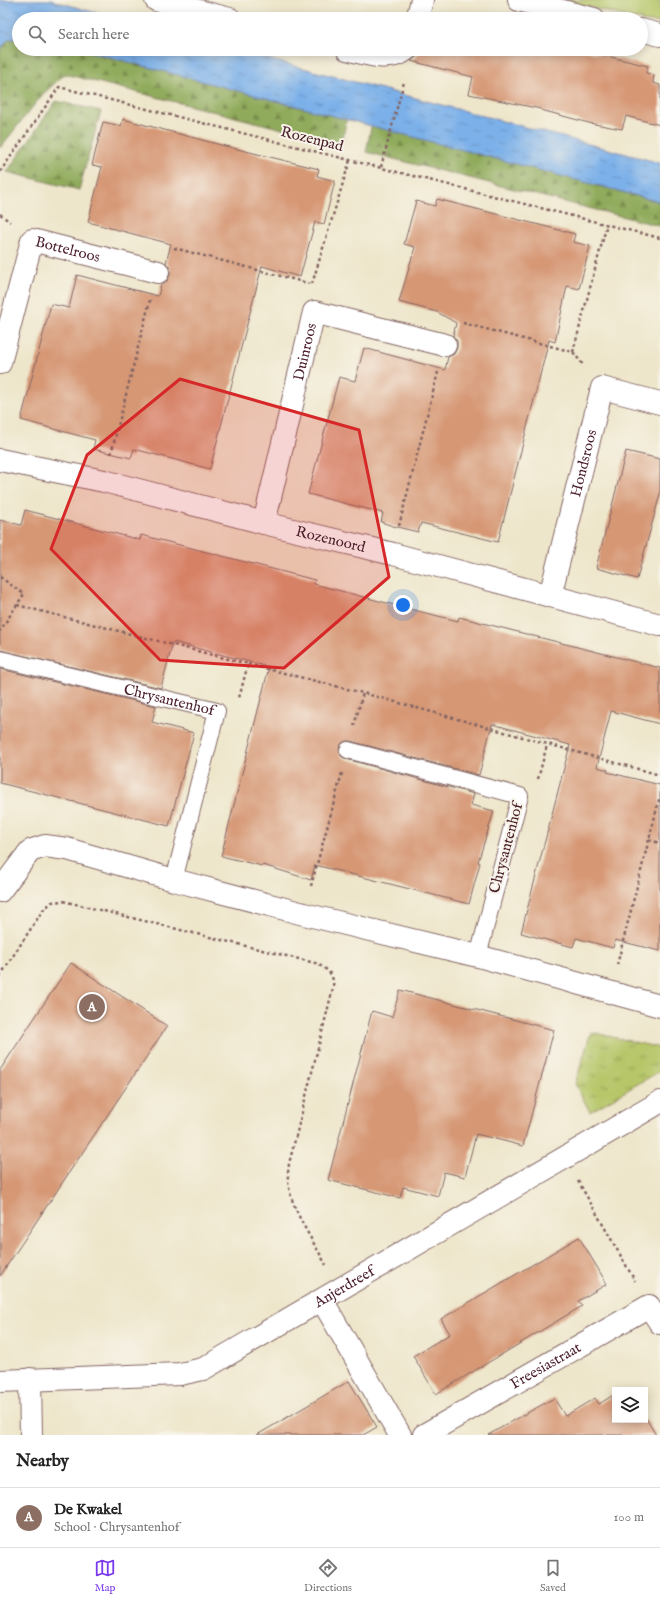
<!DOCTYPE html>
<html lang="en">
<head>
<meta charset="utf-8">
<style>
	body { margin:0; font-family:"IM FELL English",serif; background:#f6f6f6; color:#222 }
	.controls { position:absolute; right:12px; bottom:12px; display:grid; overflow:hidden; border-radius:0px; box-shadow:0 2px 10px #0003 }
	.controls button { width:36px; height:36px; display:grid; place-items:center; padding:0; border:0; border-bottom:1px solid #e0e0e0; background:#fff; color:#222; font:20px sans-serif }
	.you { position:absolute; left:403px; top:605px; width:14px; height:14px; margin:-10px; border:3px solid #fff; border-radius:50%; background:#1a73e8; box-shadow:0 0 0 6px #1a73e833 }
	.badge { display:grid; place-items:center; width:26px; height:26px; border-radius:50%; background:#7c3aed; color:#fff; font-size:13px; font-weight:700 }
	.pin { position:absolute; translate:-50% -50%; border:2px solid #fff; box-shadow:0 1px 4px #0006 }
	.list { margin:0; padding:0; list-style:none }
	h2 { display:flex; justify-content:space-between; align-items:center; height:52px; margin:0; padding:0 16px; font-size:17px }
	h2 small { font-size:13px; font-weight:400; color:#767676 }
	.list li { display:grid; grid-template-columns:26px 1fr auto; gap:12px; align-items:center; box-sizing:border-box; height:60px; padding:0 16px; border-top:1px solid #e0e0e0 }
	.list b { display:block; font-size:15px; white-space:nowrap }
	.list p { margin:0; font-size:13px; white-space:nowrap; color:#767676 }
	.list em { font-size:13px; font-style:normal; color:#767676 }
	.icon { flex:none; width:22px; height:22px; fill:none; stroke:currentColor; stroke-width:2; stroke-linecap:round; stroke-linejoin:round }
	.map { position:relative; flex:none; width:660px; height:1435px; overflow:hidden }
	.search { position:absolute; background:#fff; box-shadow:0 2px 10px #0003; left:12px; right:12px; top:12px; height:44px; display:flex; align-items:center; gap:10px; box-sizing:border-box; padding:0 14px; border-radius:22px; color:#767676; font-size:15px }
	.sheet { height:112px; background:#fff }
	nav { display:flex; justify-content:space-around; align-items:center; box-sizing:border-box; height:56px; border-top:1px solid #e0e0e0; background:#fff; font-size:11px; color:#767676 }
	nav a { display:grid; justify-items:center; gap:2px }
	nav .on { color:#7c3aed }
	.map>svg:first-child { display:block }
	.grass { fill:url(#grass-tufts); stroke:#80724a }
	.forest { fill:url(#forest-firs); stroke:#6d6544 }
	.park { fill:#b6c668; stroke:#80724a }
	.water { fill:url(#water-ripples); stroke:#63688a }
	.building { fill:#d69774 }
	.lines { fill:none; stroke-linecap:round; stroke-linejoin:round }
	.lane-casing { stroke:#836563; stroke-width:18 }
	.street-casing { stroke:#836563; stroke-width:24 }
	.path { stroke:#836563; stroke-width:2.5; stroke-dasharray:3 3; stroke-linecap:butt }
	.lane { stroke:#fff; stroke-width:16 }
	.street { stroke:#fff; stroke-width:22 }
	.marked { fill:#d62828; fill-opacity:0.2; stroke:#d62828; stroke-width:3; stroke-linejoin:round }
	.labels { text-anchor:middle; dominant-baseline:central; stroke-width:4; stroke-linejoin:round; paint-order:stroke }
	.street-label { font-size:15px; fill:#4a1f2b; stroke:#f7f3e8 }
</style>
</head>
<body>
<div class="map">
<svg width="660" height="1435" viewBox="0 0 660 1435">
	<defs>
		<pattern id="grass-tufts" width="24" height="20" patternUnits="userSpaceOnUse"><rect width="24" height="20" fill="#b6c668"/><path d="M3 7l-1-3M5 7V3M7 7l1-3M15 17l-1-3M17 17v-4M19 17l1-3" fill="none" stroke="#96a056"/></pattern>
		<pattern id="forest-firs" width="22" height="20" patternUnits="userSpaceOnUse"><rect width="22" height="20" fill="#90ab5c"/><path d="M5 1l3.5 6h-7zM16 11l3.5 6h-7z" fill="#788b4c"/></pattern>
		<pattern id="water-ripples" width="26" height="14" patternUnits="userSpaceOnUse"><rect width="26" height="14" fill="#7cb0e9"/><path d="M2 4q2-2 4 0t4 0M15 11q2-2 4 0t4 0" fill="none" stroke="#688fbd"/></pattern>
	</defs>
	<rect width="100%" height="100%" fill="#f7f3e8"/>
	<filter id="ink" filterUnits="userSpaceOnUse"><feTurbulence type="fractalNoise" baseFrequency=".025" numOctaves="2"/><feDisplacementMap in="SourceGraphic" scale="8" xChannelSelector="R" yChannelSelector="G"/><feConvolveMatrix kernelMatrix="1 2 1 2 8 2 1 2 1" color-interpolation-filters="sRGB"/></filter>
	<filter id="wash" filterUnits="userSpaceOnUse"><feTurbulence type="fractalNoise" baseFrequency=".012" numOctaves="4" result="noise"/><feDisplacementMap in="SourceGraphic" scale="16" xChannelSelector="R" yChannelSelector="G"/><feGaussianBlur stdDeviation="0.9" result="paint"/><feColorMatrix in="noise" values="0 0 0 0 0 0 0 0 0 0 0 0 0 0 0 0 0 1.4 0 .05"/><feComposite in="paint" operator="in"/></filter>
	<g filter="url(#wash)">
		<rect width="100%" height="100%" fill="#eee6cb"/>
		<path class="grass" d="M591 1032 660 1048V1071L590 1112 575 1084Z"/>
		<g class="forest">
			<path d="M9 39H19V49H79L347 116 342 144 65 74 43 94 0 148V50Z"/>
			<path d="M56 101 101 111 79 190 7 172Z"/>
			<path d="M372 123 660 201V226L366 152Z"/>
		</g>
		<path class="park" d="M563 0H660V23L641 21V19H635Z"/>
		<g class="water">
			<path d="M0 0H51L118 19H19V39H9L0 50Z"/>
			<path d="M79 49H231L660 163V202Z"/>
		</g>
		<g id="blocks">
			<g class="building">
				<path d="M419 49H578L648 66 646 73 654 75 653 83 660 85V125L626 116 622 129 589 123 541 110V109L469 94 473 77 411 61 418 55Z"/>
				<path d="M123 119 221 145 319 169 317 176 335 181 324 224 315 222 300 277 262 266 210 469 134 449 131 458 93 449 95 440 21 420 51 304 69 308 77 275 158 296 161 284 167 281 170 275V268L166 263 171 244 88 222 102 167 92 165 103 122 121 126Z"/>
				<path d="M437 199 575 234 573 242 590 246 579 289 567 286 555 342 549 340 498 542 421 523 418 532 393 526 381 522 383 513 308 494 339 377 355 381 364 348 445 370 448 357 454 354 457 348V341L453 336 456 323 437 312 399 302 415 247 404 244 416 201 435 206Z"/>
				<path d="M626 451 660 459V494L637 579 596 568Z"/>
				<path d="M25 510 140 540 141 535 315 580 314 584 402 607 458 621 459 617 660 668V724L611 711 597 767 608 770 607 772 660 785V951L615 940 613 948 576 938 573 947 521 933 570 745 492 724 479 775 350 741H346L342 743 339 748 341 756 346 759 474 794 471 805 494 811 478 862 480 863 469 904 315 865 311 880 263 865 262 866 221 856 269 667 173 642 161 688 0 650V520L21 525Z"/>
				<path d="M0 669 156 706 152 722 194 733 169 826 0 783Z"/>
				<path d="M71 963 167 1026 0 1276V1070Z"/>
				<path d="M400 990 554 1030 523 1146 476 1134 465 1177 444 1172 438 1196 403 1187 400 1198 328 1180 372 1011 392 1017Z"/>
				<path d="M579 1237 607 1284 578 1301 582 1306 436 1394 413 1356 450 1334 441 1319Z"/>
				<path d="M349 1381 377 1427 363 1435H257Z"/>
				<path d="M615 1394V1420H645V1417L656 1435H488L554 1398 565 1416 595 1398 599 1404Z"/>
			</g>
		</g>
	</g>
	<g filter="url(#ink)">
		<use href="#blocks" fill-opacity="0" stroke="#836563" stroke-width="1"/>
		<g class="lines">
			<g class="lane-casing">
				<g id="lane">
					<path id="s1" d="M0 659 217 711 174 880"/>
					<path d="M348 750 520 796 478 956"/>
				</g>
			</g>
			<g class="street-casing">
				<g id="street">
					<path d="M156 0 230 19"/>
					<path d="M519 0 594 19"/>
					<path d="M417 19 422 0"/>
					<path d="M641 30 660 35"/>
					<path d="M347 49C367 54 390 63 407 49"/>
					<path id="s2" d="M0 363 32 240 158 272"/>
					<path id="s3" d="M0 460 104 481 264 523 393 554 660 625"/>
					<path id="s4" d="M264 523 314 312 445 345"/>
					<path id="s5" d="M550 596 602 388 660 403"/>
					<path d="M0 891 30 851 45 846 67 849 174 880 304 914 478 956 660 1006"/>
					<path d="M322 1300 400 1435"/>
					<path d="M30 1379 31 1435"/>
					<path id="s6" d="M0 1381 180 1374 203 1369 660 1102"/>
					<path id="s7" d="M424 1435 649 1306 660 1323"/>
				</g>
			</g>
			<g class="path">
				<path d="M381 167 404 82"/>
				<path d="M0 172 59 87 660 238"/>
				<path d="M0 214 10 222"/>
				<path d="M174 248 311 284"/>
				<path d="M312 284 350 160"/>
				<path d="M463 323 573 352 584 366"/>
				<path d="M573 352 607 224"/>
				<path d="M111 454 150 300"/>
				<path d="M399 526 438 372"/>
				<path d="M0 577 24 594 0 631"/>
				<path d="M17 605 248 664 239 698"/>
				<path d="M248 664 363 693 660 775"/>
				<path d="M354 726 363 693"/>
				<path d="M538 779 547 745"/>
				<path d="M649 840 660 843"/>
				<path d="M311 886 342 773"/>
				<path d="M617 965 660 796"/>
				<path d="M0 976 43 910 52 902 63 901 315 963C326 968 335 974 333 988L292 1152C290 1159 288 1167 288 1174 286 1203 313 1240 326 1265"/>
				<path d="M578 1181 635 1281"/>
			</g>
			<use href="#lane" class="lane"/>
			<use href="#street" class="street"/>
		</g>
	</g>
	<path class="marked" d="M180 379 359 430 389 577 284 668 160 660 51 549 87 455Z"/>
	<g class="labels">
		<g class="street-label">
			<text transform="translate(312 139) rotate(14)">Rozenpad</text>
			<text stroke="none"><textPath href="#s2" startOffset="164">Bottelroos</textPath></text>
			<text stroke="none"><textPath href="#s4" startOffset="176">Duinroos</textPath></text>
			<text stroke="none"><textPath href="#s5" startOffset="137">Hondsroos</textPath></text>
			<text stroke="none"><textPath href="#s3" startOffset="340">Rozenoord</textPath></text>
			<text stroke="none"><textPath href="#s1" startOffset="174">Chrysantenhof</textPath></text>
			<text transform="translate(506 848) rotate(-75)">Chrysantenhof</text>
			<text stroke="none"><textPath href="#s6" startOffset="367">Anjerdreef</textPath></text>
			<text stroke="none"><textPath href="#s7" startOffset="140">Freesiastraat</textPath></text>
		</g>
	</g>
</svg>
<div class="controls">
<button><svg class="icon" aria-label="layers" viewBox="0 0 24 24"><path d="M12 4l9 5-9 5-9-5zM3 14l9 5 9-5"/></svg></button>
</div>
<div class="you"></div>
<div class="pin badge" style="left:92px;top:1007px;background:#8d6e63">A</div>
<div class="search"><svg class="icon" aria-label="search" viewBox="0 0 24 24"><circle cx="10" cy="10" r="6"/><path d="M15 15l6 6"/></svg>Search here</div>
</div>
<section class="sheet">
<h2>Nearby<small></small></h2>
<ul class="list">
<li><span class="badge" style="background:#8d6e63">A</span><div><b>De Kwakel</b><p>School · Chrysantenhof</p></div><em>100 m</em></li>
</ul>
</section>
<nav>
<a class="on"><svg class="icon" aria-label="map" viewBox="0 0 24 24"><path d="M3 6l6-2 6 2 6-2v14l-6 2-6-2-6 2zM9 4v14M15 6v14"/></svg>Map</a>
<a><svg class="icon" aria-label="directions" viewBox="0 0 24 24"><path d="M12 3l9 9-9 9-9-9zM9 14v-3h6M13 9l2 2-2 2"/></svg>Directions</a>
<a><svg class="icon" aria-label="saved" viewBox="0 0 24 24"><path d="M7 4h10v16l-5-4-5 4z"/></svg>Saved</a>
</nav>
</body>
</html>
